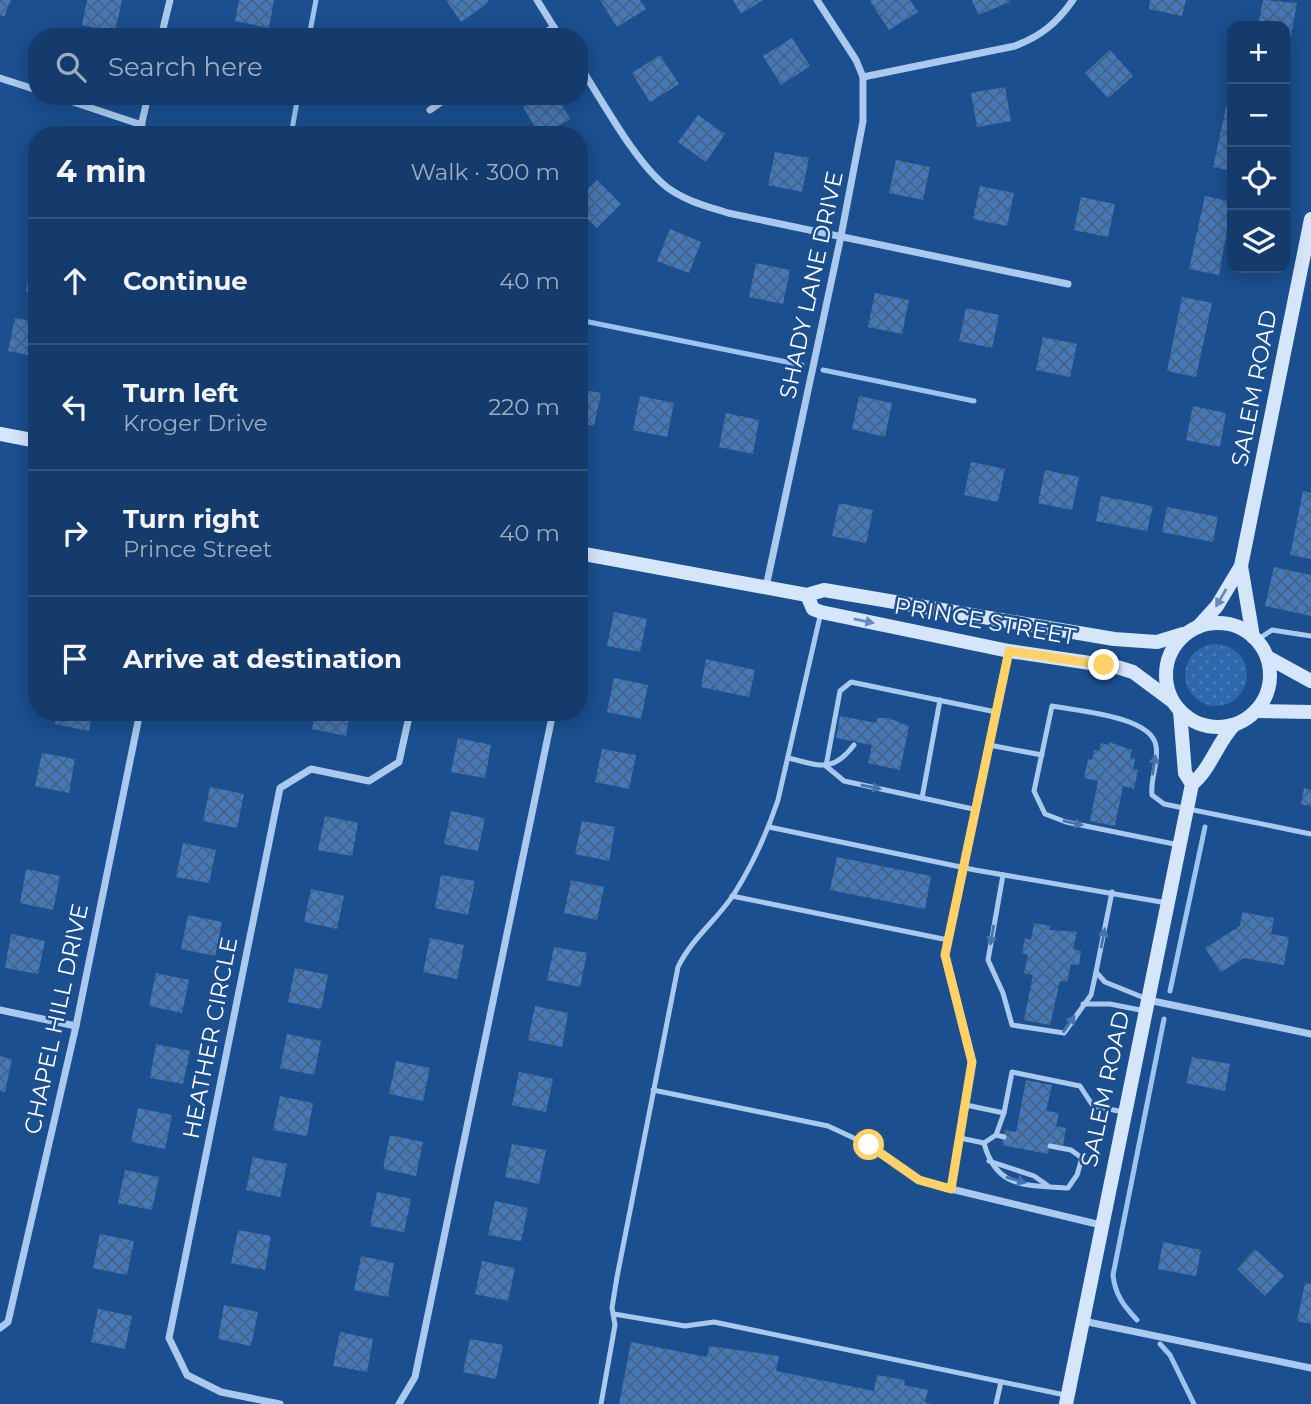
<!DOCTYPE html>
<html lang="en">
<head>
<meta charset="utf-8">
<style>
	body { margin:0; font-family:Montserrat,sans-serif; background:#1d4271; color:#f1f3f6 }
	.controls { position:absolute; right:21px; top:21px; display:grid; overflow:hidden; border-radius:14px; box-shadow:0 4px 18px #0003 }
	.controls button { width:63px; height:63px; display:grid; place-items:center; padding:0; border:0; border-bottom:2px solid #33557e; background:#143b6b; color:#f1f3f6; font:35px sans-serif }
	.stop { position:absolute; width:21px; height:21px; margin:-16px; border:5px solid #ffd166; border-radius:50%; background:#fff }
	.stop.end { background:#ffd166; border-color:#fff; box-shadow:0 2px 7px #0008 }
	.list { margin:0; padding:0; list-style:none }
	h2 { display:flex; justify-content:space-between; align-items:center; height:91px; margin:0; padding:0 28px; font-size:30px }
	h2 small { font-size:23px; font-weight:400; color:#9dadc1 }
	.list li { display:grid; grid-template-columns:46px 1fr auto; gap:21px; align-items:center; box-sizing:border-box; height:126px; padding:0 28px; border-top:2px solid #33557e }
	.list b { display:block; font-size:26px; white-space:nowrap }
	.list p { margin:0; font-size:23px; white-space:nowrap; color:#9dadc1 }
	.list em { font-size:23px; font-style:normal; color:#9dadc1 }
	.icon { flex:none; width:38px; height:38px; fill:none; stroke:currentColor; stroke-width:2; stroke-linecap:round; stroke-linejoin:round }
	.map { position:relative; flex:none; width:1311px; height:1404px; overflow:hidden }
	.search { position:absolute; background:#143b6b; box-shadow:0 4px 18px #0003; left:28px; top:28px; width:560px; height:77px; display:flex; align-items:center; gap:18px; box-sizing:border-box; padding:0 24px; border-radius:28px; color:#9dadc1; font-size:26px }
	.panel { position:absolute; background:#143b6b; box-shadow:0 4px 18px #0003; left:28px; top:126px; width:560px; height:595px; border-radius:28px }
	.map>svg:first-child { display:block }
	.grass { fill:url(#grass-dots) }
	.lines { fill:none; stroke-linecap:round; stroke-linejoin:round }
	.stream { stroke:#9cc4f0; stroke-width:5 }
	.building { fill:url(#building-cross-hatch) }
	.service { stroke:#a9c9ee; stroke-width:5 }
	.minor { stroke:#a9c9ee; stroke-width:7 }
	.secondary { stroke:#d6e6fa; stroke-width:14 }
	.oneway { fill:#668bba }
	.oneway2 { fill:#4674ac }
	.route { stroke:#ffd166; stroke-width:9 }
	.labels { text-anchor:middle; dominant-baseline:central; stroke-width:5; stroke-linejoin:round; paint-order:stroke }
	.street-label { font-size:23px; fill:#fff; stroke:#1b4f8f }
</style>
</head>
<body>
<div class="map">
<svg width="1311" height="1404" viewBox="0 0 1311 1404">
	<defs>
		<pattern id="grass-dots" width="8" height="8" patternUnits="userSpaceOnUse" patternTransform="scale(1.75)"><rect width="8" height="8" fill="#2e69ad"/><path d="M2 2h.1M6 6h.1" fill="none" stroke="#4d80b9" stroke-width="1.8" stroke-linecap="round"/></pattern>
		<pattern id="building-cross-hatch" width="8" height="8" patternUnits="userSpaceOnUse" patternTransform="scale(1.75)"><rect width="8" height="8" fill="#4478b7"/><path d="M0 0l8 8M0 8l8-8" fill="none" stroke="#486282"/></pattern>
	</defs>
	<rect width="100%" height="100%" fill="#1b4f8f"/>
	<circle class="grass" cx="1216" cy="675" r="31"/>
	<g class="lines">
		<g class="stream">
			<path d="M309 37 316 0"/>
			<path d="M291 135 298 96"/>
			<path d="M579 320 802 365"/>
			<path d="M823 370 974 401"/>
			<path d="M1170 991 1205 827"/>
			<path d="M1137 1320C1124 1306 1115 1295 1113 1275L1164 1019"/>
			<path d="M1160 1344 1170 1355 1194 1404"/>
		</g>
	</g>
	<g class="building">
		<path d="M0 0H11L4 17 0 15Z"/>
		<path d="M87 0H122L115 32 82 25Z"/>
		<path d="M239 0H274L269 28 235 21Z"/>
		<path d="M446 0H488L489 2 461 22Z"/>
		<path d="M600 0H640L646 9 617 27Z"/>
		<path d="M733 0H763L741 14Z"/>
		<path d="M873 0H910L918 12 889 30 870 1Z"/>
		<path d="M972 0H1009L1010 2 978 15Z"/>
		<path d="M1150 0H1186L1182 16 1149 9Z"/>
		<path d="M1263 0 1297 3 1291 36 1285 35V26H1258Z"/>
		<path d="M792 38 810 66 781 85 763 56Z"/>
		<path d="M1110 50 1133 76 1108 98 1085 73Z"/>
		<path d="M660 55 679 84 650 102 632 73Z"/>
		<path d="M1005 87 1011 121 977 127 971 93Z"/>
		<path d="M1229 94H1232V171L1213 167Z"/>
		<path d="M541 96H557L570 119 543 135H540L523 107Z"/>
		<path d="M698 115 725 134 706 162 678 142Z"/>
		<path d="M775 152 809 158 802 192 768 185Z"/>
		<path d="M896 160 930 167 923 200 889 193Z"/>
		<path d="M597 180 621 204 597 228 579 211V198Z"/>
		<path d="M980 186 1014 193 1007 226 973 219Z"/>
		<path d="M1205 196 1232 202 1219 275 1189 269Z"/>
		<path d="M1081 197 1115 204 1108 237 1074 230Z"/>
		<path d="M670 229 701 242 689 273 657 261Z"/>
		<path d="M33 258 37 259V294L26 292Z"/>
		<path d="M756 263 790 270 783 304 749 297Z"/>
		<path d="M875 293 909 300 902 334 868 327Z"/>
		<path d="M1182 297 1212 303 1196 377 1167 371Z"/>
		<path d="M966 308 999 315 992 348 959 341Z"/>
		<path d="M15 318 37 322V357L8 351Z"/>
		<path d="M1043 337 1077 344 1070 377 1036 370Z"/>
		<path d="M579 389 601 393 594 426 579 423Z"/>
		<path d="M640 396 674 403 667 437 633 430Z"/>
		<path d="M859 396 892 403 885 437 852 429Z"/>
		<path d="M1193 406 1226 413 1220 447 1186 440Z"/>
		<path d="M726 413 759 420 753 454 719 447Z"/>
		<path d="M971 462 1005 469 998 502 964 495Z"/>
		<path d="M1045 470 1079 477 1072 510 1038 503Z"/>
		<path d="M1303 491 1311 493V559L1290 555Z"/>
		<path d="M1101 496 1153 506 1147 531 1096 521Z"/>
		<path d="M839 503 873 510 866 543 832 536Z"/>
		<path d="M1167 507 1218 517 1213 542 1162 532Z"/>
		<path d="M1274 567 1311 575V616L1265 606Z"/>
		<path d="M614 612 647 619 640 652 607 646Z"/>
		<path d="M706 659 755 670 749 697 701 687Z"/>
		<path d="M614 678 648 685 641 719 607 712Z"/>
		<path d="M57 712H93L89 731 55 724Z"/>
		<path d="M315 712H350L346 736 312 729Z"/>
		<path d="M840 716 876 723 877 718H888L909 726 900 770 868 763 872 745 836 738Z"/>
		<path d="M458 738 491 745 485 778 451 772Z"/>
		<path d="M1109 742 1132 750 1130 758 1135 759 1133 769 1138 770 1134 789 1123 786 1115 826 1090 821 1098 781 1084 778 1088 759 1092 760 1094 750 1099 751 1101 743 1109 745Z"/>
		<path d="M602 749 636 755 629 789 595 782Z"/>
		<path d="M42 753 75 759 69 793 35 786Z"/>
		<path d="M210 787 244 794 237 828 203 821Z"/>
		<path d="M1304 788 1311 790V806L1301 804Z"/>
		<path d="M451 811 485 818 478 851 444 844Z"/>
		<path d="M325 816 358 823 352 856 318 850Z"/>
		<path d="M582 821 615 827 609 861 575 854Z"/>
		<path d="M183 843 216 850 209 883 176 877Z"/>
		<path d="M837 857 931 876 925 909 830 890Z"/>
		<path d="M26 869 60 876 53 910 20 903Z"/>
		<path d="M441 875 475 881 468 915 435 908Z"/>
		<path d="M571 880 604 887 597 920 564 913Z"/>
		<path d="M311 889 344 896 337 929 304 922Z"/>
		<path d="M1242 912 1274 918 1271 934 1289 937 1284 965 1244 958 1221 972 1205 948 1240 926Z"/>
		<path d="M188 915 222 922 215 956 181 949Z"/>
		<path d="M1034 923 1050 926 1049 930 1077 932 1073 949 1081 951 1079 965 1071 964 1067 982 1060 981 1050 1025 1024 1020 1033 975 1024 973 1028 955 1022 954 1025 938 1031 940Z"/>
		<path d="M11 934 45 941 38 974 5 968Z"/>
		<path d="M430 938 464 945 457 979 423 972Z"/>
		<path d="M554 947 587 953 580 987 547 980Z"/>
		<path d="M295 968 328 975 321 1009 288 1002Z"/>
		<path d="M156 973 189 980 182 1013 149 1006Z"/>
		<path d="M535 1006 568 1013 562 1047 528 1040Z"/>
		<path d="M287 1034 321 1041 314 1075 280 1068Z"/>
		<path d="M156 1044 190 1051 183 1084 150 1078Z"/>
		<path d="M0 1056 12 1059 5 1092 0 1091Z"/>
		<path d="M1192 1057 1230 1064 1225 1091 1186 1083Z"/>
		<path d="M396 1061 430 1068 423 1101 389 1094Z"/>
		<path d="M519 1072 553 1079 546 1112 512 1105Z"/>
		<path d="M1026 1080 1052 1085 1046 1111 1059 1113 1056 1126 1066 1128 1063 1146 1050 1144 1048 1154 1002 1145 1005 1130 1016 1132Z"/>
		<path d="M280 1096 313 1103 307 1136 273 1130Z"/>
		<path d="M138 1108 172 1115 165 1149 131 1142Z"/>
		<path d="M390 1135 423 1142 416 1176 383 1169Z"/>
		<path d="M512 1144 546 1150 539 1184 505 1177Z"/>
		<path d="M253 1157 287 1164 280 1197 246 1190Z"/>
		<path d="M125 1170 159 1177 152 1210 118 1203Z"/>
		<path d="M377 1192 411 1199 404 1232 370 1226Z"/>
		<path d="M495 1201 528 1208 521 1241 488 1235Z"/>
		<path d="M238 1230 271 1236 265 1270 231 1263Z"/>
		<path d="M100 1234 134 1241 127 1275 93 1268Z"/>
		<path d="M1163 1242 1201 1250 1196 1276 1158 1269Z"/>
		<path d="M1255 1249 1284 1276 1265 1296 1237 1269Z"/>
		<path d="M361 1256 394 1263 388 1297 354 1290Z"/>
		<path d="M482 1261 515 1268 508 1301 475 1294Z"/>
		<path d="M1305 1283 1311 1284V1324L1297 1321Z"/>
		<path d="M224 1305 258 1312 251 1346 218 1339Z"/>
		<path d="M98 1309 132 1316 125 1349 91 1342Z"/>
		<path d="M340 1332 373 1339 367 1372 333 1366Z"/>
		<path d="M470 1339 503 1345 496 1379 463 1372Z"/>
		<path d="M631 1342 707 1357 709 1346 779 1356 776 1371 874 1391 877 1375 905 1380 904 1385 928 1390 925 1402 931 1404H619Z"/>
	</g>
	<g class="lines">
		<g class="service">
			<path d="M1257 640 1272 630 1311 636"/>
			<path d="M989 745 1042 755"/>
			<path d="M788 758C819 765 832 774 854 745"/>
			<path d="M826 766 840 691 851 682 996 712"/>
			<path d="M826 766 844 781 973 809"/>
			<path d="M922 798 940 700"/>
			<path d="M769 827 975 870 1167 903"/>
			<path d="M1179 845 1066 822 1045 814 1034 791 1052 706C1077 711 1152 716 1156 746 1159 763 1150 778 1152 795L1164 804 1311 834"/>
			<path d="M1003 875 988 960 1003 993 1012 1025 1064 1033 1091 995 1096 972"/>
			<path d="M1112 892 1096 972 1105 982 1147 999"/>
			<path d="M732 896 948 940"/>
			<path d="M1083 1004H1110L1145 1011"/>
			<path d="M653 1090 828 1126 871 1146 919 1180 951 1189"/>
			<path d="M966 1105 1004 1113 1012 1072 1080 1086 1093 1106 1124 1112"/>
			<path d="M996 1135 1004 1113"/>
			<path d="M960 1138 984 1143 996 1135 1004 1137"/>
			<path d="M984 1143C996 1189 1026 1185 1068 1188L1077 1175 1082 1158 1071 1150 1050 1146"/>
			<path d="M989 1161 1034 1176 1047 1185"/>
			<path d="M614 1314 685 1326 714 1322 1065 1395"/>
			<path d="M601 1404 615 1325 612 1308 617 1277 678 967C692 938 717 920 734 894 753 864 767 833 778 800L821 612"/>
			<path d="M996 1404 1001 1382"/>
		</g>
		<g class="minor">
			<path d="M537 0 560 37"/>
			<path d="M161 37 170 0"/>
			<path d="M539 37 554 27"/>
			<path d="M579 65C602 100 636 164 668 188 686 201 706 206 728 213L1068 284"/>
			<path d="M863 77 1015 46C1041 36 1057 23 1073 0"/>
			<path d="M0 78 37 90"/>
			<path d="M55 96 142 125"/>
			<path d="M430 110 450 96"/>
			<path d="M139 135 148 96"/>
			<path d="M579 587 586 555"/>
			<path d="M766 587 841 236 863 121V77L856 60 817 0"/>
			<path d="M1008 652 945 955 972 1061 951 1189 1101 1225"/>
			<path d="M1148 1000 1311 1034"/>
			<path d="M0 1010 76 1026"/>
			<path d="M1083 1321 1311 1368"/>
			<path d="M0 1328 8 1322 76 1026 140 712"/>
			<path d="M280 1404 221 1392 187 1375 169 1338 280 788 311 769 369 781 399 762 410 712"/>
			<path d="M399 1404 415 1377 553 712"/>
		</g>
		<g class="secondary">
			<path d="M0 434 37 441"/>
			<path d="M579 553 807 595 824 590 1114 639 1157 642 1183 634"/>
			<path d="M807 595 813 609 821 612 1009 651 1117 667 1133 672 1172 701"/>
			<circle cx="1218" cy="675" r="52"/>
			<path d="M1198 627 1217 606 1241 566"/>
			<path d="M1253 637 1241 566 1311 219"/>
			<path d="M1267 657 1311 681"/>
			<path d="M1256 711 1311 712"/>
			<path d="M1192 784C1210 770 1217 743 1234 725"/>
			<path d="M1066 1404 1192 784 1185 773 1180 711"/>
		</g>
	</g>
	<defs><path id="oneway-solid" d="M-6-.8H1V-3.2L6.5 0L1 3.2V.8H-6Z" transform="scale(1.75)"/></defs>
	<g class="oneway">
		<use href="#oneway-solid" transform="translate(1221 598) rotate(120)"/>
		<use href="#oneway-solid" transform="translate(864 621) rotate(12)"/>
	</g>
	<g class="oneway2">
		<use href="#oneway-solid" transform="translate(1154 765) rotate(-82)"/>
		<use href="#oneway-solid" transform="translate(871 787) rotate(11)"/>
		<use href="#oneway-solid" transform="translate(1073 823) rotate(13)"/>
		<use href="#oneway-solid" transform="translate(992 935) rotate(100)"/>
		<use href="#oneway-solid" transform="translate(1103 938) rotate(-79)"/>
		<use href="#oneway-solid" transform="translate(1069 1024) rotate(-55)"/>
		<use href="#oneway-solid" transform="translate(1016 1180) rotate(16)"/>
	</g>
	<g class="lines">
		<path class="route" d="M869 1145 919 1180 951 1189 972 1062 945 955 1009 651 1104 665"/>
	</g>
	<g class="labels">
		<g class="street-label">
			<text transform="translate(811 285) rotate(-78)">SHADY LANE DRIVE</text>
			<text transform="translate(1254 388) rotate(-79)">SALEM ROAD</text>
			<text transform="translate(985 621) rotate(10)">PRINCE STREET</text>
			<text transform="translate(56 1019) rotate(-78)">CHAPEL HILL DRIVE</text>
			<text transform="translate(210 1038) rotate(-79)">HEATHER CIRCLE</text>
			<text transform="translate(1105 1089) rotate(-78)">SALEM ROAD</text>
		</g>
	</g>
</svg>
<div class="controls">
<button>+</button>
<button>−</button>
<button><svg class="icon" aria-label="locate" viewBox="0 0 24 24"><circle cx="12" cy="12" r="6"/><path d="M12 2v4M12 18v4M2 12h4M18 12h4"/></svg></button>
<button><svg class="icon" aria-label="layers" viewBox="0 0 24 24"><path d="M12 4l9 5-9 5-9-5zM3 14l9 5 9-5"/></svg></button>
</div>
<div class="stop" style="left:869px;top:1145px"></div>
<div class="stop end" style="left:1104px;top:665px"></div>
<div class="search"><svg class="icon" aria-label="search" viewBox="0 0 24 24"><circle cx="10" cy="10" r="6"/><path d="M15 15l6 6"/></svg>Search here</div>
<section class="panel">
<h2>4 min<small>Walk · 300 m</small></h2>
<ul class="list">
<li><svg class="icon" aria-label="ahead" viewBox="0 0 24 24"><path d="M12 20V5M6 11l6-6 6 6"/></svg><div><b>Continue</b></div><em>40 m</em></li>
<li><svg class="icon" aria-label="left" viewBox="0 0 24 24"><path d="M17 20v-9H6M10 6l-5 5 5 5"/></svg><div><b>Turn left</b><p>Kroger Drive</p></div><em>220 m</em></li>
<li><svg class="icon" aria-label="right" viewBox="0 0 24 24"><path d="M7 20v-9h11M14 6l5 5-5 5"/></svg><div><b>Turn right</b><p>Prince Street</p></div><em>40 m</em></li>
<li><svg class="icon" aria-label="arrive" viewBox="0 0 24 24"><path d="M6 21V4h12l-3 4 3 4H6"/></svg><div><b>Arrive at destination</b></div></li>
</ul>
</section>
</div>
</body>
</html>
